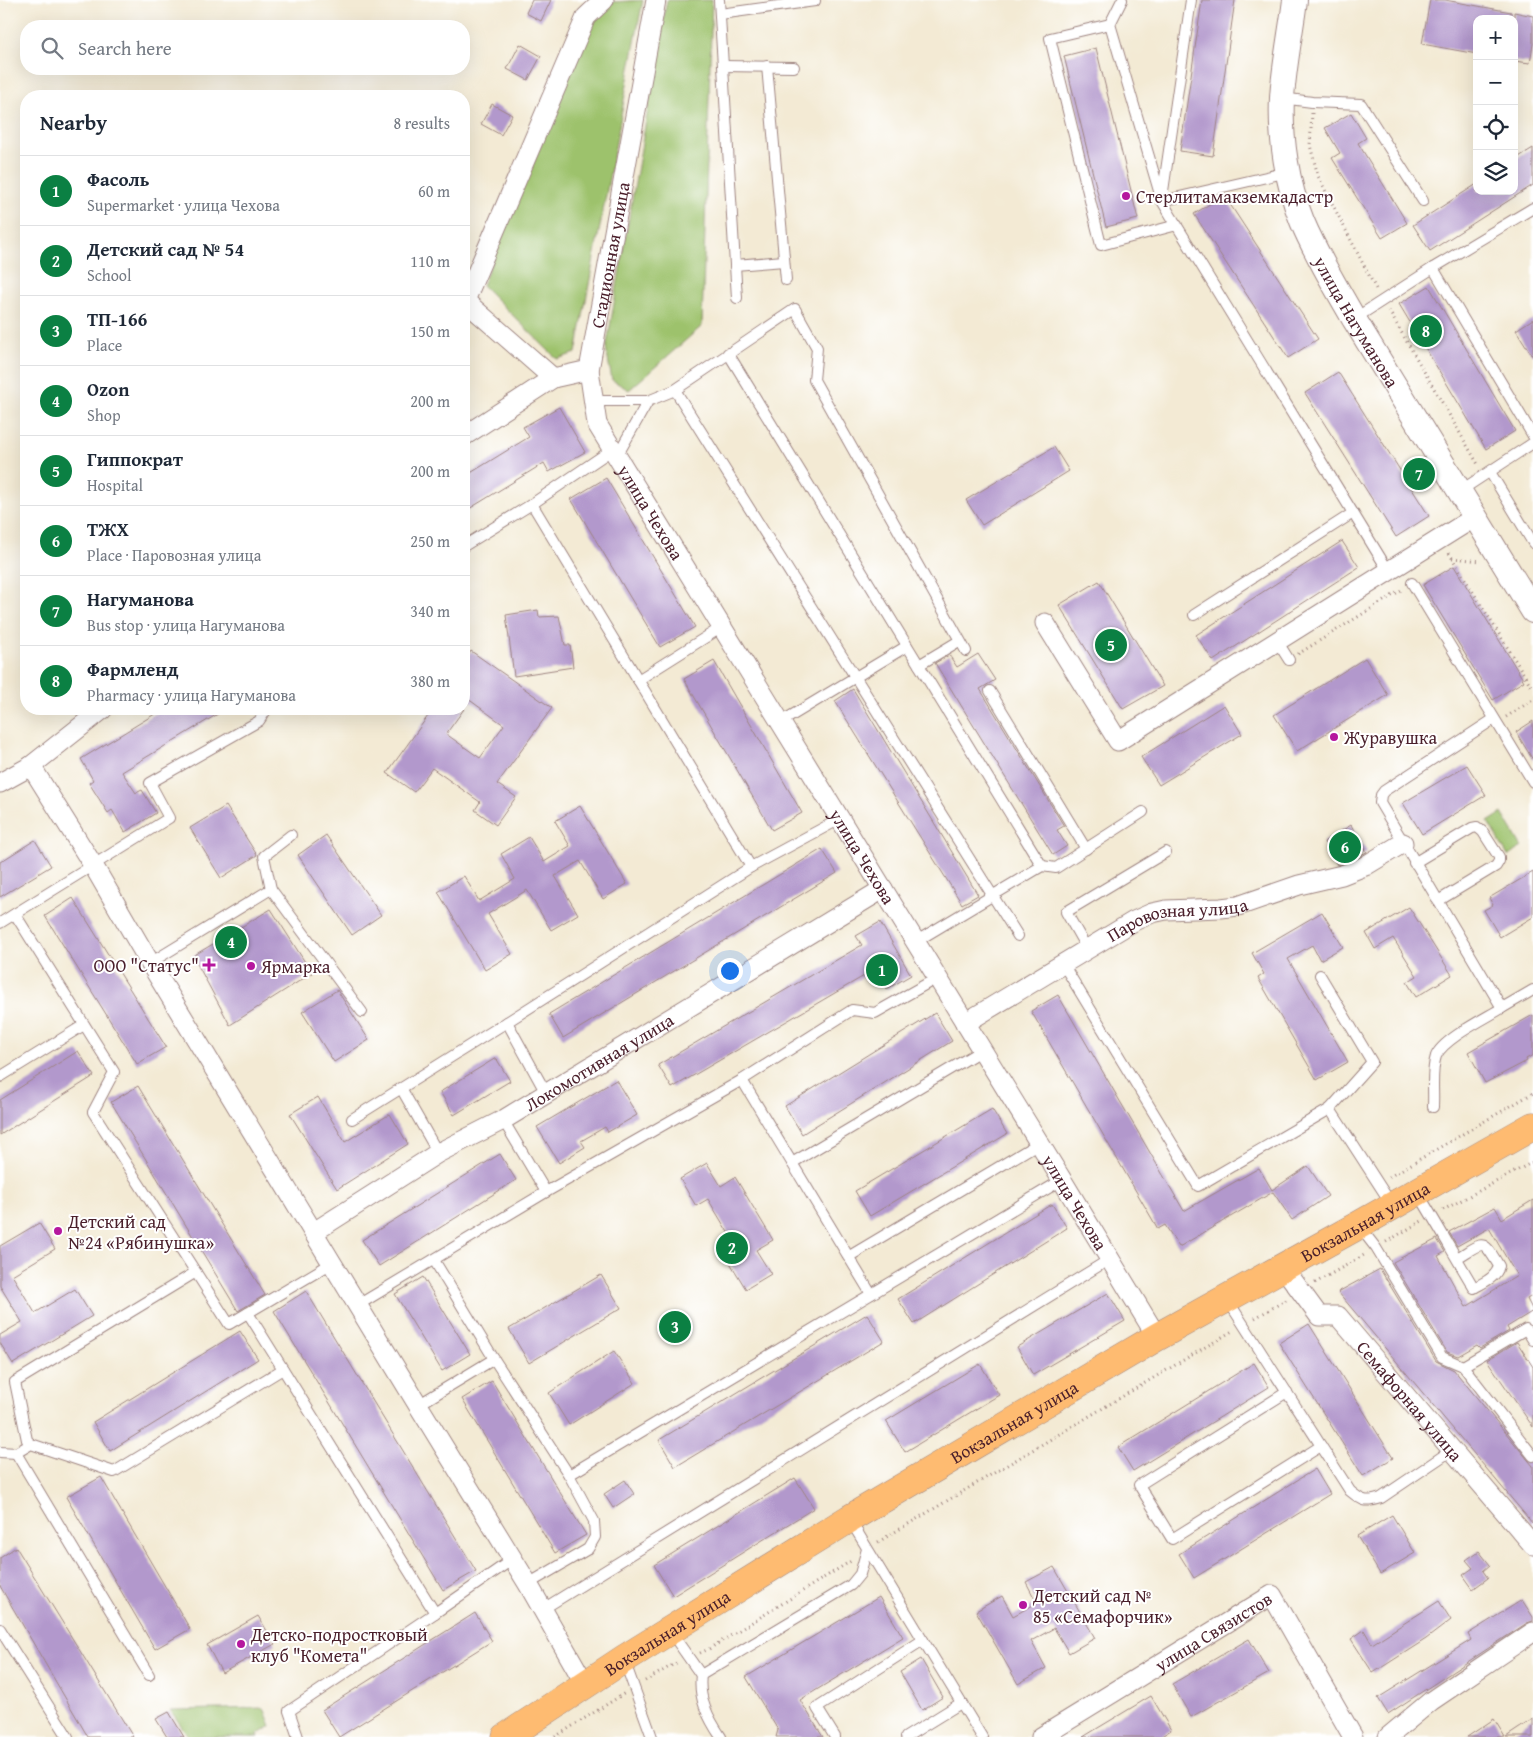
<!DOCTYPE html>
<html lang="en">
<head>
<meta charset="utf-8">
<style>
	body { margin:0; font-family:"Gentium Book Plus",serif; background:#f2f2f3; color:#1f2937 }
	.controls { position:absolute; right:15px; top:15px; display:grid; overflow:hidden; border-radius:10px; box-shadow:0 5px 20px #0002 }
	.controls button { width:45px; height:45px; display:grid; place-items:center; padding:0; border:0; border-bottom:1px solid #e0e1e3; background:#fff; color:#1f2937; font:25px sans-serif }
	.you { position:absolute; left:729px; top:970px; width:18px; height:18px; margin:-12px; border:4px solid #fff; border-radius:50%; background:#1a73e8; box-shadow:0 0 0 8px #1a73e833 }
	.badge { display:grid; place-items:center; width:32px; height:32px; border-radius:50%; background:#0b8043; color:#fff; font-size:16px; font-weight:700 }
	.pin { position:absolute; translate:-50% -50%; border:2px solid #fff; box-shadow:0 1px 5px #0006 }
	.list { margin:0; padding:0; list-style:none }
	h2 { display:flex; justify-content:space-between; align-items:center; height:65px; margin:0; padding:0 20px; font-size:21px }
	h2 small { font-size:16px; font-weight:400; color:#747a83 }
	.list li { display:grid; grid-template-columns:32px 1fr auto; gap:15px; align-items:center; box-sizing:border-box; height:70px; padding:0 20px; border-top:1px solid #e0e1e3 }
	.list b { display:block; font-size:19px; white-space:nowrap }
	.list p { margin:0; font-size:16px; white-space:nowrap; color:#747a83 }
	.list em { font-size:16px; font-style:normal; color:#747a83 }
	.icon { flex:none; width:28px; height:28px; fill:none; stroke:currentColor; stroke-width:2; stroke-linecap:round; stroke-linejoin:round }
	.map { position:relative; flex:none; width:1533px; height:1737px; overflow:hidden }
	.search { position:absolute; background:#fff; box-shadow:0 5px 20px #0002; left:20px; top:20px; width:450px; height:55px; display:flex; align-items:center; gap:12px; box-sizing:border-box; padding:0 18px; border-radius:20px; color:#747a83; font-size:19px }
	.panel { position:absolute; background:#fff; box-shadow:0 5px 20px #0002; left:20px; top:90px; width:450px; height:625px; border-radius:20px }
	.map>svg:first-child { display:block }
	.green { fill:#9dc26c; stroke:#74704c }
	.building { fill:#b298cc }
	.lines { fill:none; stroke-linecap:round; stroke-linejoin:round }
	.service-casing { stroke:#9e8480; stroke-width:12 }
	.minor-casing { stroke:#9e8480; stroke-width:21 }
	.tertiary-casing { stroke:#9e8480; stroke-width:26 }
	.primary-casing { stroke:#9e8480; stroke-width:29 }
	.path { stroke:#9e8480; stroke-width:3; stroke-dasharray:1 4; stroke-linecap:butt }
	.service { stroke:#fff; stroke-width:10 }
	.minor { stroke:#fff; stroke-width:19 }
	.tertiary { stroke:#fff; stroke-width:24 }
	.primary { stroke:#febb71; stroke-width:28 }
	.poi-dot { fill:#b5179e; stroke:#fff; stroke-width:2 }
	.labels { text-anchor:middle; dominant-baseline:central; stroke-width:4; stroke-linejoin:round; paint-order:stroke }
	.poi-label { font-size:18px; fill:#4a1f2b; stroke:#fff; text-anchor:start }
	.street-label { font-size:18px; fill:#4a1f2b; stroke:#fff }
</style>
</head>
<body>
<div class="map">
<svg width="1533" height="1737" viewBox="0 0 1533 1737">
	<rect width="100%" height="100%" fill="#fff"/>
	<filter id="ink" filterUnits="userSpaceOnUse"><feTurbulence type="fractalNoise" baseFrequency=".02" numOctaves="2"/><feDisplacementMap in="SourceGraphic" scale="10" xChannelSelector="R" yChannelSelector="G"/><feConvolveMatrix kernelMatrix="1 2 1 2 8 2 1 2 1" color-interpolation-filters="sRGB"/></filter>
	<filter id="wash" filterUnits="userSpaceOnUse"><feTurbulence type="fractalNoise" baseFrequency=".0096" numOctaves="4" result="noise"/><feDisplacementMap in="SourceGraphic" scale="20" xChannelSelector="R" yChannelSelector="G"/><feGaussianBlur stdDeviation="1.12" result="paint"/><feColorMatrix in="noise" values="0 0 0 0 0 0 0 0 0 0 0 0 0 0 0 0 0 1.4 0 .05"/><feComposite in="paint" operator="in"/></filter>
	<g filter="url(#wash)">
		<rect width="100%" height="100%" fill="#f3ead4"/>
		<g class="green">
			<path d="M643 0 576 353 557 359 482 285 592 23 611 2Z"/>
			<path d="M667 0H712L702 326 629 390 612 380 606 349Z"/>
			<path d="M1502 813 1522 847 1508 856 1488 822Z"/>
			<path d="M264 1708 271 1726 257 1735 258 1737H189L170 1710Z"/>
		</g>
		<g id="blocks">
			<g class="building">
				<path d="M532 0H551L541 21 526 13Z"/>
				<path d="M1202 0H1235L1213 156 1180 151Z"/>
				<path d="M1430 0H1445L1511 12V19H1477V54L1422 44Z"/>
				<path d="M1514 12 1533 16V44L1530 63 1514 61Z"/>
				<path d="M520 44 541 56 528 80 507 69Z"/>
				<path d="M1096 48 1138 219 1106 227 1064 56Z"/>
				<path d="M492 104 512 115 501 135 481 124Z"/>
				<path d="M1351 113 1366 138 1358 143 1407 223 1382 238 1332 158 1340 153 1325 128Z"/>
				<path d="M1533 148V185L1430 251 1413 225 1477 184V191H1514V160Z"/>
				<path d="M1224 195 1318 339 1288 358 1194 214Z"/>
				<path d="M1429 286 1515 431 1486 449 1399 304Z"/>
				<path d="M1533 319V357L1516 330Z"/>
				<path d="M1338 372 1429 516 1396 537 1305 393Z"/>
				<path d="M559 407 585 452 549 472 544 463 464 512V477L529 437 523 427Z"/>
				<path d="M1054 447 1069 471 982 525 966 500Z"/>
				<path d="M606 478 695 627 660 647 571 499Z"/>
				<path d="M1342 541 1359 567 1213 661 1196 635Z"/>
				<path d="M1454 566 1524 681 1493 700 1423 585Z"/>
				<path d="M1099 581 1163 686 1123 709 1059 605Z"/>
				<path d="M538 610 539 617 559 616 565 645H570L573 667 514 676 506 615Z"/>
				<path d="M471 651 552 708 497 784 516 797 496 825 475 810 480 802 432 768 414 792 387 773 433 709H464L446 734 480 758 504 725 464 696V661Z"/>
				<path d="M978 654 995 680 980 689 1064 826 1057 830 1067 846 1053 855 935 663 949 655 957 667Z"/>
				<path d="M1365 658 1388 695 1297 751 1274 715Z"/>
				<path d="M714 661 802 813 772 830 684 679Z"/>
				<path d="M853 689 978 895 962 904 835 701Z"/>
				<path d="M1224 705 1242 734 1159 785 1141 757Z"/>
				<path d="M163 709H226L122 772 136 793 142 790 156 813 125 832 112 810 108 813 89 783 93 780 81 759Z"/>
				<path d="M1533 721V760L1516 732Z"/>
				<path d="M1467 765 1486 795 1422 834 1403 803Z"/>
				<path d="M226 806 257 855 221 878 190 828Z"/>
				<path d="M580 806 627 884 603 899 580 861 555 876 578 914 551 930 527 890 488 914 512 954 485 970 438 892 464 876 479 901 515 879 501 854 529 837 544 862 570 846 555 821Z"/>
				<path d="M1351 825 1367 852 1337 865 1324 842Z"/>
				<path d="M326 835 381 915 352 935 298 855Z"/>
				<path d="M35 840 51 866 0 897V862Z"/>
				<path d="M822 849 837 873 563 1038 549 1014Z"/>
				<path d="M1533 872V917L1500 937 1484 910 1493 905 1489 898Z"/>
				<path d="M73 898 166 1047 137 1064 45 916Z"/>
				<path d="M1409 907 1452 975 1416 997 1407 982 1417 976 1393 938 1375 949 1366 933Z"/>
				<path d="M271 909 312 973 230 1025 193 956Z"/>
				<path d="M1322 912 1343 947 1320 960 1312 945 1288 959 1348 1062 1317 1080 1258 978 1264 974 1252 953Z"/>
				<path d="M880 922 911 975 887 989 876 969 672 1088 658 1065 862 945 856 936Z"/>
				<path d="M337 990 369 1040 334 1062 302 1012Z"/>
				<path d="M1058 995 1184 1211 1259 1168 1272 1190 1308 1166 1328 1196 1292 1220 1273 1192 1179 1247 1165 1225 1158 1229 1031 1011Z"/>
				<path d="M935 1013 952 1041 802 1134 785 1106Z"/>
				<path d="M1533 1015V1055L1526 1059 1527 1061 1485 1083 1468 1052Z"/>
				<path d="M78 1051 94 1076 0 1135V1100Z"/>
				<path d="M496 1058 510 1081 454 1115 440 1092Z"/>
				<path d="M616 1080 637 1115 608 1132 605 1127 581 1141 585 1147 559 1163 537 1127Z"/>
				<path d="M138 1086 265 1295 238 1311 111 1102Z"/>
				<path d="M318 1097 345 1142 390 1114 408 1144 337 1189 290 1114Z"/>
				<path d="M992 1109 1007 1134 870 1216 855 1191Z"/>
				<path d="M500 1154 516 1180 379 1266 362 1240Z"/>
				<path d="M707 1163 721 1186 735 1177 773 1240 756 1250 771 1274 746 1289 729 1261 741 1254 708 1199 696 1206 680 1179Z"/>
				<path d="M1533 1200V1295L1527 1299 1533 1311 1507 1327 1509 1331 1480 1348 1477 1345 1458 1356 1447 1352 1393 1262 1437 1239 1445 1252 1438 1256 1466 1307 1517 1276 1489 1228 1457 1246 1449 1232 1495 1207 1502 1219Z"/>
				<path d="M1052 1204 1067 1228 914 1324 898 1299Z"/>
				<path d="M39 1223 55 1249 12 1275 35 1313 75 1289 92 1316 13 1364 0 1343V1335L22 1322 0 1286V1246Z"/>
				<path d="M1380 1269 1436 1361 1454 1370 1533 1466V1524L1338 1292Z"/>
				<path d="M601 1275 621 1308 529 1363 509 1329Z"/>
				<path d="M423 1277 470 1354 442 1371 395 1294Z"/>
				<path d="M306 1291 476 1571 443 1590 274 1311Z"/>
				<path d="M1108 1293 1125 1321 1033 1375 1017 1347Z"/>
				<path d="M674 1313 688 1334 675 1342 662 1321Z"/>
				<path d="M867 1314 884 1341 675 1467 659 1440Z"/>
				<path d="M1309 1324 1393 1458 1363 1476 1279 1343Z"/>
				<path d="M240 1331 258 1359 110 1451 93 1422Z"/>
				<path d="M1517 1342 1533 1367V1427L1487 1360Z"/>
				<path d="M614 1351 635 1383 569 1425 549 1393Z"/>
				<path d="M1254 1363 1269 1387 1133 1471 1118 1447Z"/>
				<path d="M980 1364 999 1395 905 1452 886 1421Z"/>
				<path d="M492 1381 586 1535 555 1553 462 1399Z"/>
				<path d="M1315 1469 1330 1494 1194 1578 1179 1554Z"/>
				<path d="M101 1477 190 1629 155 1649 66 1497Z"/>
				<path d="M795 1478 814 1508 673 1596 654 1565Z"/>
				<path d="M625 1480 634 1494 613 1508 604 1494Z"/>
				<path d="M1392 1515 1415 1553 1380 1574 1357 1536Z"/>
				<path d="M16 1547 133 1737H88L0 1586V1558Z"/>
				<path d="M1479 1551 1490 1565 1483 1571 1488 1578 1473 1589 1463 1575 1473 1568 1466 1560Z"/>
				<path d="M1054 1567 1095 1638 1069 1653 1054 1628 1031 1641 1046 1668 1018 1684 976 1611 1002 1596 1013 1616 1037 1603 1026 1582Z"/>
				<path d="M879 1597 903 1637 800 1700 823 1737H776L778 1730 746 1677Z"/>
				<path d="M1522 1600 1533 1617V1621L1527 1623 1388 1714 1378 1698 1471 1640 1468 1634Z"/>
				<path d="M1439 1601 1451 1620 1426 1639 1373 1673 1351 1639 1364 1630 1372 1644Z"/>
				<path d="M475 1613 492 1641 339 1737 322 1710Z"/>
				<path d="M258 1616 275 1644 222 1673 207 1645Z"/>
				<path d="M1249 1639 1269 1673 1191 1717 1172 1684Z"/>
				<path d="M921 1659 943 1697 922 1710 900 1672Z"/>
				<path d="M1151 1696 1171 1730 1160 1737H1083Z"/>
				<path d="M169 1712 184 1737H167L156 1719Z"/>
				<path d="M1494 1719 1505 1737H1467Z"/>
				<path d="M1533 1719V1737H1506Z"/>
			</g>
		</g>
	</g>
	<g filter="url(#ink)">
		<use href="#blocks" fill-opacity="0" stroke="#9e8480" stroke-width="1"/>
		<g class="lines">
			<g class="service-casing">
				<g id="service">
					<path d="M719 0 737 298"/>
					<path d="M720 14 815 1"/>
					<path d="M1110 24 1122 0"/>
					<path d="M724 66 794 67"/>
					<path d="M767 66 786 280"/>
					<path d="M1282 98 1312 102 1361 104 1423 201"/>
					<path d="M1162 198 1191 0"/>
					<path d="M1162 201 1288 172"/>
					<path d="M1177 225 1101 245 1050 38 1110 24 1162 201 1171 216 1353 513 1389 572"/>
					<path d="M735 265 784 261"/>
					<path d="M1433 268 1533 436"/>
					<path d="M1354 319 1433 268 1533 208"/>
					<path d="M728 353 1042 866"/>
					<path d="M675 390 1018 936"/>
					<path d="M594 401H648"/>
					<path d="M613 449 532 504 751 867 840 819"/>
					<path d="M617 456 648 401 675 390 795 309 817 348 814 380 966 651"/>
					<path d="M1490 472 1533 543"/>
					<path d="M1460 491 1533 443"/>
					<path d="M464 546 532 504"/>
					<path d="M1412 583 1533 782"/>
					<path d="M1194 615 1353 513"/>
					<path d="M1277 641 1289 660"/>
					<path d="M919 665 959 641"/>
					<path d="M638 680 722 627"/>
					<path d="M990 691 1086 849"/>
					<path d="M1494 719 1384 791 1381 795 1380 803 1502 1008 1533 990"/>
					<path d="M781 722 907 646"/>
					<path d="M1414 863 1472 828 1477 827 1483 832 1499 857V861L1496 866 1438 901"/>
					<path d="M271 889 264 856 291 835"/>
					<path d="M15 914 114 1072 93 1112 229 1324 332 1263"/>
					<path d="M0 923 169 818 150 783 259 721 267 709"/>
					<path d="M915 942 1042 866 1056 868 1143 812"/>
					<path d="M1087 949 1066 912 1166 852"/>
					<path d="M150 963 271 889 362 1012"/>
					<path d="M1063 964 1198 1186 1330 1109"/>
					<path d="M1320 975 1372 1062 1330 1109 1392 1205"/>
					<path d="M0 1077 84 1025"/>
					<path d="M742 1080 871 1294"/>
					<path d="M401 1088 438 1153"/>
					<path d="M546 1093 507 1022 751 867"/>
					<path d="M1433 1107C1434 1091 1431 1071 1436 1056 1443 1039 1486 1018 1502 1008"/>
					<path d="M352 1119 507 1022"/>
					<path d="M503 1120 546 1192"/>
					<path d="M792 1163 982 1050"/>
					<path d="M1418 1193C1437 1224 1455 1256 1474 1288 1484 1282 1496 1278 1499 1266 1482 1237 1484 1242 1457 1258"/>
					<path d="M1359 1226 1376 1248 1442 1357 1463 1366 1533 1456"/>
					<path d="M848 1257 1039 1143"/>
					<path d="M434 1260 494 1359 569 1475 594 1521 595 1537 588 1549 528 1584"/>
					<path d="M1227 1299 1350 1491C1362 1501 1366 1503 1381 1498L1452 1450"/>
					<path d="M358 1305 546 1192 742 1080 852 1010 875 1013 937 978"/>
					<path d="M1463 1366 1526 1329 1533 1340"/>
					<path d="M283 1369 435 1613 513 1559"/>
					<path d="M1287 1392 1139 1485 1172 1539 1321 1446"/>
					<path d="M418 1405 494 1359"/>
					<path d="M31 1444 27 1440 15 1382 196 1272"/>
					<path d="M0 1452 16 1453"/>
					<path d="M569 1475 1062 1180"/>
					<path d="M850 1520 982 1737"/>
					<path d="M543 1609 1110 1259"/>
					<path d="M0 1629 68 1737"/>
					<path d="M670 1631 701 1675"/>
					<path d="M624 1660 652 1737"/>
					<path d="M149 1675 16 1453 31 1444 114 1472 283 1369 248 1313"/>
					<path d="M298 1737 289 1711 435 1613"/>
					<path d="M721 1737C708 1718 698 1698 701 1675L851 1585 860 1574 867 1549"/>
					<path d="M835 1737 817 1708 923 1640"/>
					<path d="M906 1737 961 1703"/>
				</g>
			</g>
			<g class="minor-casing">
				<g id="minor">
					<path d="M465 301 553 378"/>
					<path d="M464 303 586 17 604 0"/>
					<path id="s1" d="M589 370 597 424 1062 1180 1157 1337"/>
					<path id="s2" d="M464 436 553 378 589 370 656 0"/>
					<path d="M1045 623 1118 741 1475 517"/>
					<path d="M31 766 93 865 150 963 418 1405 528 1584 585 1684"/>
					<path d="M0 783 31 766 103 709"/>
					<path id="s3" d="M965 1023 1134 921 1152 913 1166 910 1221 908 1238 906 1299 885 1342 875 1365 866 1403 843"/>
					<path id="s4" d="M314 1232 438 1153 503 1120 883 889"/>
					<path id="s5" d="M1283 1267 1319 1316H1338L1533 1545"/>
					<path id="s6" d="M1041 1737 1272 1595 1353 1737"/>
					<path d="M1388 1737 1431 1701 1533 1632"/>
				</g>
			</g>
			<g class="tertiary-casing">
				<g id="tertiary">
					<path id="s7" d="M1295 0C1291 32 1284 66 1282 98 1280 138 1287 184 1302 221 1316 255 1336 287 1354 319L1533 611"/>
				</g>
			</g>
			<g class="primary-casing">
				<g id="primary">
					<path id="s8" d="M506 1737 624 1659 849 1519 1157 1337 1359 1225 1533 1126"/>
				</g>
			</g>
			<g class="path">
				<path d="M1312 113 1310 145 1318 176 1377 291"/>
				<path d="M1389 311 1479 466"/>
				<path d="M1449 553 1533 689"/>
				<path d="M1452 558 1481 561"/>
				<path d="M1298 654 1403 589"/>
				<path d="M1506 717 1533 700"/>
				<path d="M1389 1177 1533 1093"/>
				<path d="M1443 1210 1533 1162"/>
				<path d="M1386 1242 1422 1221"/>
				<path d="M1315 1283 1366 1254"/>
				<path d="M1255 1318 1286 1300"/>
				<path d="M878 1542 1234 1330"/>
				<path d="M700 1653 709 1649 851 1561"/>
				<path d="M645 1681 678 1662"/>
				<path d="M555 1737 625 1693"/>
			</g>
			<use href="#service" class="service"/>
			<use href="#minor" class="minor"/>
			<use href="#tertiary" class="tertiary"/>
			<use href="#primary" class="primary"/>
		</g>
	</g>
	<g class="poi-dot">
		<circle cx="1126" cy="196" r="5"/>
		<circle cx="1334" cy="737" r="5"/>
		<path d="M206.5 957.5h5v5h5v5h-5v5h-5v-5h-5v-5h5z"/>
		<circle cx="251" cy="966" r="5"/>
		<circle cx="58" cy="1231" r="5"/>
		<circle cx="1023" cy="1605" r="5"/>
		<circle cx="241" cy="1644" r="5"/>
	</g>
	<g class="labels">
		<g class="poi-label">
			<text x="1136" y="196">Стерлитамакземкадастр</text>
			<text x="1344" y="737">Журавушка</text>
			<text x="199" y="965" text-anchor="end">ООО "Статус"</text>
			<text x="261" y="966">Ярмарка</text>
			<text x="68" y="1221">Детский сад<tspan x="68" dy="21">№24 «Рябинушка»</tspan></text>
			<text x="1033" y="1595">Детский сад №<tspan x="1033" dy="21">85 «Семафорчик»</tspan></text>
			<text x="251" y="1634">Детско-подростковый<tspan x="251" dy="21">клуб "Комета"</tspan></text>
		</g>
		<g class="street-label">
			<text stroke="none"><textPath href="#s2" startOffset="260">Стадионная улица</textPath></text>
			<text stroke="none"><textPath href="#s7" startOffset="339">улица Нагуманова</textPath></text>
			<text stroke="none"><textPath href="#s1" startOffset="158">улица Чехова</textPath></text>
			<text stroke="none"><textPath href="#s1" startOffset="562">улица Чехова</textPath></text>
			<text stroke="none"><textPath href="#s3" startOffset="240">Паровозная улица</textPath></text>
			<text stroke="none"><textPath href="#s4" startOffset="332">Локомотивная улица</textPath></text>
			<text stroke="none"><textPath href="#s1" startOffset="968">улица Чехова</textPath></text>
			<text stroke="none"><textPath href="#s8" startOffset="1002">Вокзальная улица</textPath></text>
			<text stroke="none"><textPath href="#s5" startOffset="191">Семафорная улица</textPath></text>
			<text stroke="none"><textPath href="#s8" startOffset="598">Вокзальная улица</textPath></text>
			<text stroke="none"><textPath href="#s8" startOffset="192">Вокзальная улица</textPath></text>
			<text stroke="none"><textPath href="#s6" startOffset="202">улица Связистов</textPath></text>
		</g>
	</g>
</svg>
<div class="controls">
<button>+</button>
<button>−</button>
<button><svg class="icon" aria-label="locate" viewBox="0 0 24 24"><circle cx="12" cy="12" r="6"/><path d="M12 2v4M12 18v4M2 12h4M18 12h4"/></svg></button>
<button><svg class="icon" aria-label="layers" viewBox="0 0 24 24"><path d="M12 4l9 5-9 5-9-5zM3 14l9 5 9-5"/></svg></button>
</div>
<div class="you"></div>
<div class="pin badge" style="left:882px;top:970px">1</div>
<div class="pin badge" style="left:732px;top:1248px">2</div>
<div class="pin badge" style="left:675px;top:1327px">3</div>
<div class="pin badge" style="left:231px;top:942px">4</div>
<div class="pin badge" style="left:1111px;top:645px">5</div>
<div class="pin badge" style="left:1345px;top:847px">6</div>
<div class="pin badge" style="left:1419px;top:474px">7</div>
<div class="pin badge" style="left:1426px;top:331px">8</div>
<div class="search"><svg class="icon" aria-label="search" viewBox="0 0 24 24"><circle cx="10" cy="10" r="6"/><path d="M15 15l6 6"/></svg>Search here</div>
<section class="panel">
<h2>Nearby<small>8 results</small></h2>
<ul class="list">
<li><span class="badge">1</span><div><b>Фасоль</b><p>Supermarket · улица Чехова</p></div><em>60 m</em></li>
<li><span class="badge">2</span><div><b>Детский сад № 54</b><p>School</p></div><em>110 m</em></li>
<li><span class="badge">3</span><div><b>ТП-166</b><p>Place</p></div><em>150 m</em></li>
<li><span class="badge">4</span><div><b>Ozon</b><p>Shop</p></div><em>200 m</em></li>
<li><span class="badge">5</span><div><b>Гиппократ</b><p>Hospital</p></div><em>200 m</em></li>
<li><span class="badge">6</span><div><b>ТЖХ</b><p>Place · Паровозная улица</p></div><em>250 m</em></li>
<li><span class="badge">7</span><div><b>Нагуманова</b><p>Bus stop · улица Нагуманова</p></div><em>340 m</em></li>
<li><span class="badge">8</span><div><b>Фармленд</b><p>Pharmacy · улица Нагуманова</p></div><em>380 m</em></li>
</ul>
</section>
</div>
</body>
</html>
